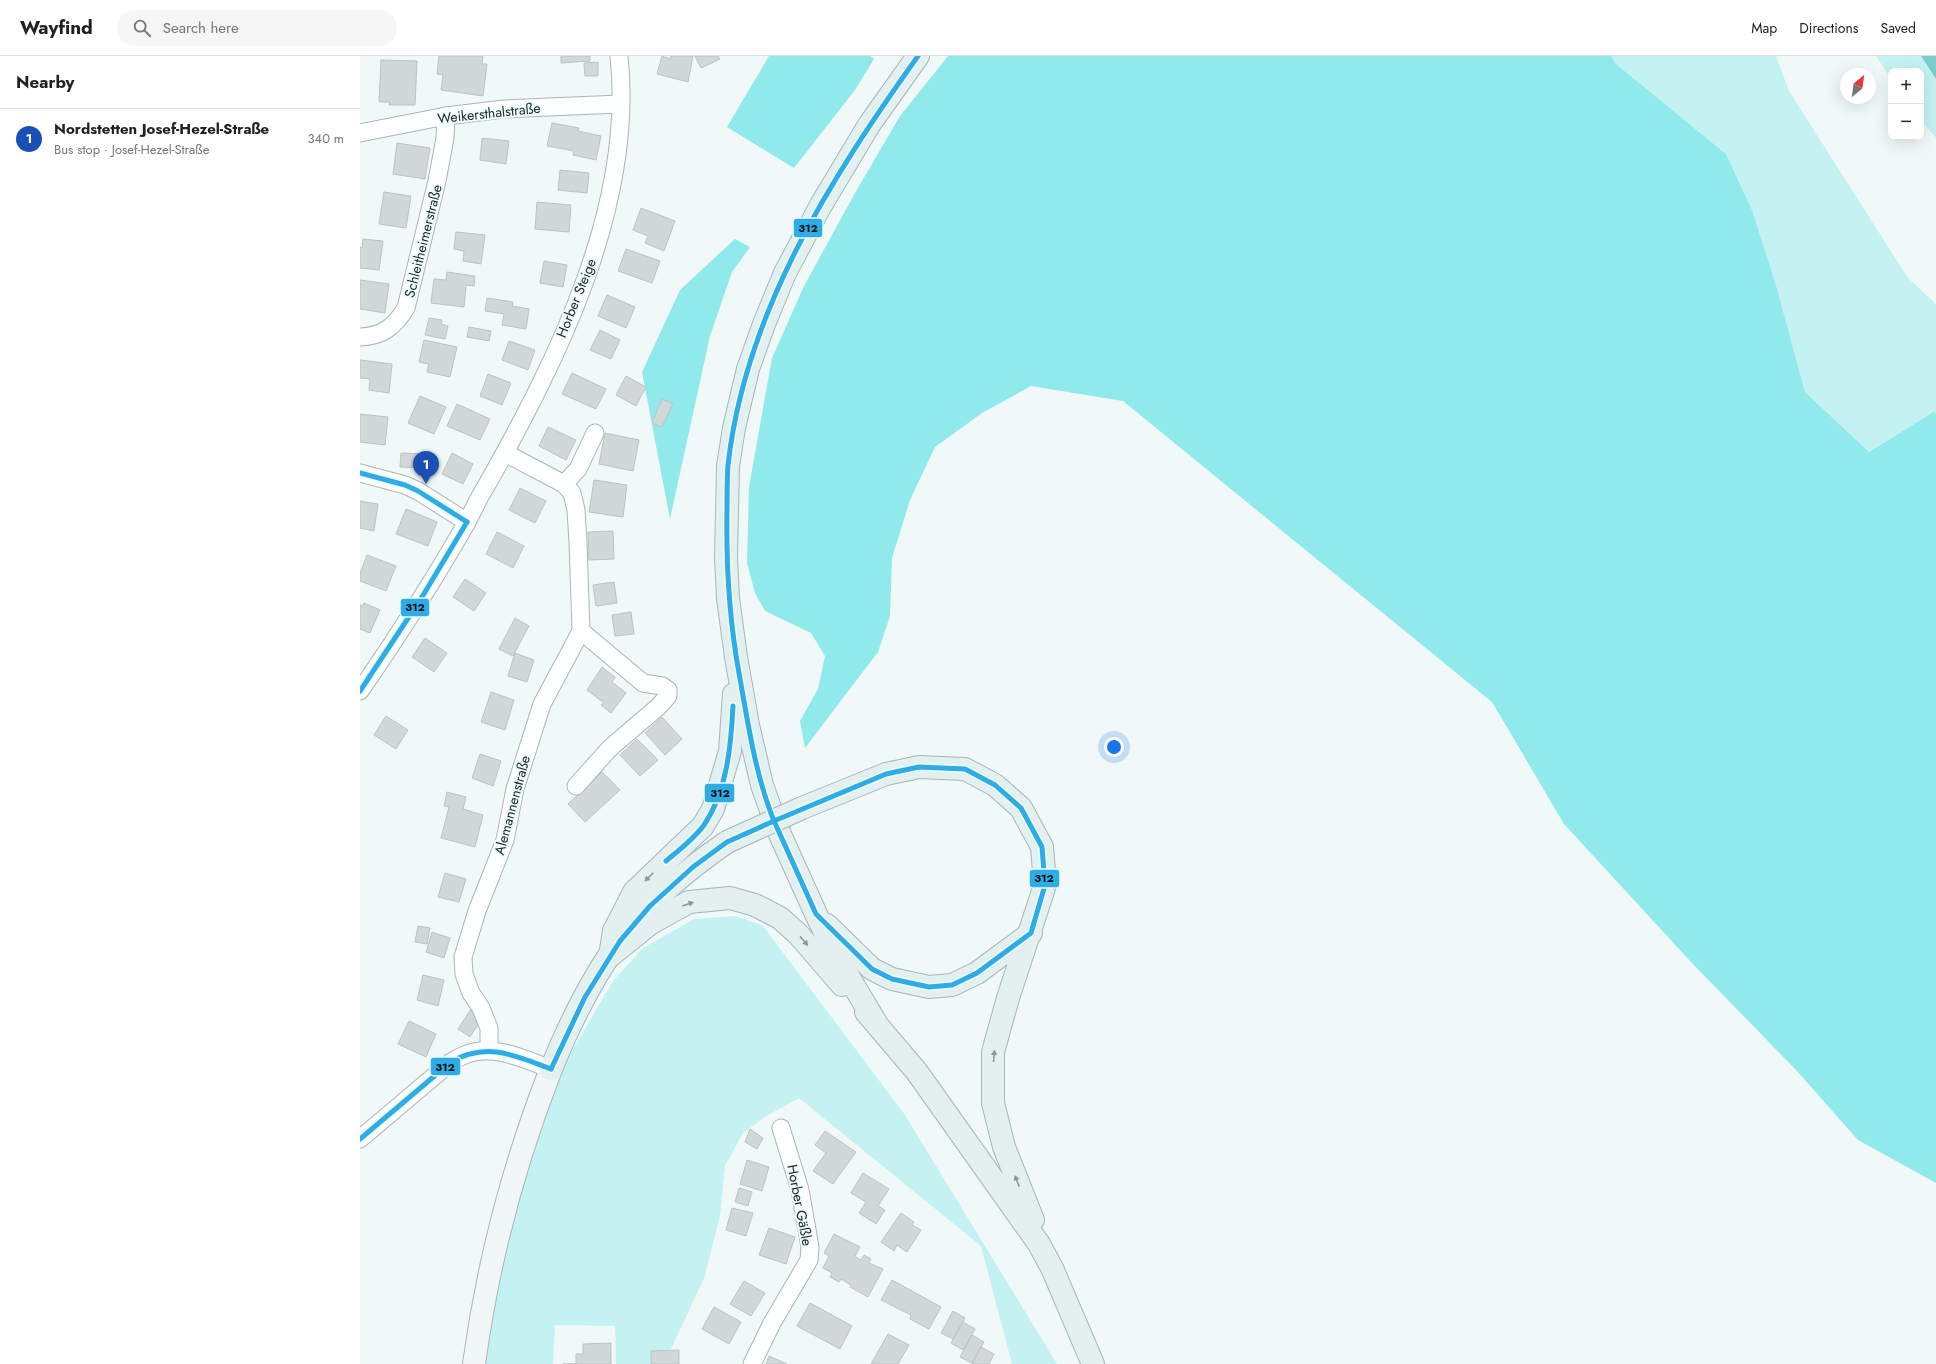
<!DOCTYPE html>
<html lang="en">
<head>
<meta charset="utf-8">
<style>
	body { margin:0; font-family:Jost,sans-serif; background:#f6f6f6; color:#202124 }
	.controls { position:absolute; right:12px; top:12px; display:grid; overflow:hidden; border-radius:8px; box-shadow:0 4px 16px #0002 }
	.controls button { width:36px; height:36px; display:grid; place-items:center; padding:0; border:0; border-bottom:1px solid #e0e0e0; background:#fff; color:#202124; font:20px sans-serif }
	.compass { position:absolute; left:1480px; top:12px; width:36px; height:36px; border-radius:50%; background:#fff; box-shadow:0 4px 16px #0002; rotate:29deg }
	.you { position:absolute; left:754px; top:691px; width:14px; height:14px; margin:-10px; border:3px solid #fff; border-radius:50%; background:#1a73e8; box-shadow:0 0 0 6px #1a73e833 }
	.badge { display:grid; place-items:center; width:26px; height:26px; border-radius:50%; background:#b45309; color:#fff; font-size:13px; font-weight:700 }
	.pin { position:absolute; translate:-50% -33px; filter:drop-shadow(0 1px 2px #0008) }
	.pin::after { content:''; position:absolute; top:21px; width:14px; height:12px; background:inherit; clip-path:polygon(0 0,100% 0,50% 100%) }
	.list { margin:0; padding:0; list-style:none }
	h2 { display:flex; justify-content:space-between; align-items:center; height:52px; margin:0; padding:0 16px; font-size:17px }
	h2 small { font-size:13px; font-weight:400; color:#757577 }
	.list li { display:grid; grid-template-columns:26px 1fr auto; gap:12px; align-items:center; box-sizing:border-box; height:60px; padding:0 16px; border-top:1px solid #e0e0e0 }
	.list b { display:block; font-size:15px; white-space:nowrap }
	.list p { margin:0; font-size:13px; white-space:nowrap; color:#757577 }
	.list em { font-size:13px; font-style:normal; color:#757577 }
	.icon { flex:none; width:22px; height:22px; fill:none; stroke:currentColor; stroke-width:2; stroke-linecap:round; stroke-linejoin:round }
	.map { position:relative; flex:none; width:1576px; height:1308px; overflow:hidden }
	header { display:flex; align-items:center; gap:24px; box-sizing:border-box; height:56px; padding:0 20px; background:#fff; border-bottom:1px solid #e0e0e0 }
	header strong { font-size:19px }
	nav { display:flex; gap:22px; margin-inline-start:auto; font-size:14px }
	.search { width:280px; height:36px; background:#f6f6f6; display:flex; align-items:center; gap:10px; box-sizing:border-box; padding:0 14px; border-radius:22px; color:#757577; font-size:15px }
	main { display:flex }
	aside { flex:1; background:#fff }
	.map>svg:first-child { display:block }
	.green { fill:#c4f2f3 }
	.forest { fill:#90e9eb }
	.water { fill:#7ccccf }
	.building { fill:#d2d8d8; stroke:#bdc3c3 }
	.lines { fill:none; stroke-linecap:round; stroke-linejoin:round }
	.minor-casing { stroke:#aeb4b4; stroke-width:19 }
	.secondary-casing { stroke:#aeb4b4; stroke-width:24 }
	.primary-casing { stroke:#a3b8b8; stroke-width:24 }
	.minor { stroke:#fdfefe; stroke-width:17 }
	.secondary { stroke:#f1f6f6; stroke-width:22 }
	.primary { stroke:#e4eff0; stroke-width:22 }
	.primary-bridge-casing { stroke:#a3b8b8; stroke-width:24; stroke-linecap:butt }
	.primary-bridge { stroke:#e4eff0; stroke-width:22 }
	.bus-1-casing { stroke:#edfcfc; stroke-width:8 }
	.bus-1 { stroke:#2dace5; stroke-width:5 }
	.oneway { fill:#8d9596 }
	.labels { text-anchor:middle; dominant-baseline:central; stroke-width:4; stroke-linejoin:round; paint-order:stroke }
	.street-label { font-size:14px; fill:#232828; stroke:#edfcfc }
	.line-badge { stroke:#edfcfc; stroke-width:1.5 }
	.pale-badge-label { font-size:11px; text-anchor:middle; font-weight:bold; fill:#111 }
</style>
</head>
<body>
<header>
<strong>Wayfind</strong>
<div class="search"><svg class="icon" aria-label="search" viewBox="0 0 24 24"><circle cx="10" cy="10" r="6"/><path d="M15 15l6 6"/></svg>Search here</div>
<nav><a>Map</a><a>Directions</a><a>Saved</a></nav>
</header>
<main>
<aside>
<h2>Nearby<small></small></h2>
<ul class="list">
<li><span class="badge" style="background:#1a4fb4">1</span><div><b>Nordstetten Josef-Hezel-Straße</b><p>Bus stop · Josef-Hezel-Straße</p></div><em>340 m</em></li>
</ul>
</aside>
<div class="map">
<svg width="1576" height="1308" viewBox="0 0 1576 1308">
	<rect width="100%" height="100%" fill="#f0f8f8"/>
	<g class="green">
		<path d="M1251 0H1416L1429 35 1548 222 1576 248V359L1575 355 1509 396 1445 336 1416 229 1392 154 1366 98 1256 8Z"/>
		<path d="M1516 0H1561L1576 23V82L1561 64V15H1531V23Z"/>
		<path d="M376 860 403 870 545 1059 697 1308H652L621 1190 439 1042 408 1059 383 1077 365 1110 360 1160 344 1222 304 1308H256L255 1270 195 1269 193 1308H124L145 1184 201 1014 253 925 283 892 334 863Z"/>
	</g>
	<g class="forest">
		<path d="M409 0H510L514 3 495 34 434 112 367 71Z"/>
		<path d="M588 0H1251L1256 8 1366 98 1392 154 1416 229 1445 336 1509 396 1575 355 1576 359V1127L1498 1084 1437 1015 1331 906 1204 768 1132 646 763 345 671 330 622 357 575 391 550 444 532 502 530 560 518 596 445 692 440 665 458 633 465 600 451 577 405 555 395 537 387 507 389 431 412 302 444 230 495 137 540 60Z"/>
		<path d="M375 183 390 191 372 216 350 280 310 463 282 316 320 234Z"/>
	</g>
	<path class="water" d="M1561 0H1576V23Z"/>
	<g class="building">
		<path d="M79 0H123L122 8H127L123 40 81 34 83 19 77 18Z"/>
		<path d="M201 0H230V5L201 7Z"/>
		<path d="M302 0 310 3 311 0H333L328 26 297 18Z"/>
		<path d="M335 0H358L360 3 341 12Z"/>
		<path d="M21 4 57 5 55 49H29L30 46H19Z"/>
		<path d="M238 6V20H225L224 7Z"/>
		<path d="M192 67 219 72 218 75 241 80 236 104 213 99 214 95 187 90Z"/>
		<path d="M122 82 149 85 146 108 120 104Z"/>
		<path d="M37 87 70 92 65 123 33 118Z"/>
		<path d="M200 114 229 117 227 137 198 134Z"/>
		<path d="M24 136 51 140 46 172 19 168Z"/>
		<path d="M177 146 211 149 209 176 175 173Z"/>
		<path d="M281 152 315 165 304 195 285 187 288 180 273 174Z"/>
		<path d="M96 176 125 179 121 208 103 205 104 195 94 193Z"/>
		<path d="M3 183 23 185 19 214 0 212V191L2 192Z"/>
		<path d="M266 193 300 205 292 227 258 215Z"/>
		<path d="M184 205 207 209 203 231 180 227Z"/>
		<path d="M87 216 115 220 114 230 106 229 104 251 71 247 74 223 86 224Z"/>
		<path d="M0 224 29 228 25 257 0 253Z"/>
		<path d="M247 239 275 251 266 272 238 260Z"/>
		<path d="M127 242 153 246 152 250 169 253 166 273 142 269 144 258 125 255Z"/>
		<path d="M69 262 82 264 81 268 88 270 85 283 65 279Z"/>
		<path d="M109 271 131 275 129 285 107 281Z"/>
		<path d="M240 274 260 284 251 303 230 294Z"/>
		<path d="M64 284 97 291 90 321 67 316 69 308 59 306Z"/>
		<path d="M149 285 175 294 168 314 142 304Z"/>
		<path d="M0 304 32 308 29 337 9 334 10 323 0 322Z"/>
		<path d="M212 317 246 333 236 353 202 338Z"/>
		<path d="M128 318 151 327 142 349 120 340Z"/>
		<path d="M266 320 286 331 276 350 256 339Z"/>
		<path d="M60 340 86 351 74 378 48 367Z"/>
		<path d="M302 343 313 348 302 371 292 367Z"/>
		<path d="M97 348 130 363 120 384 87 370Z"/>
		<path d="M0 358 28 361 25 389 0 386Z"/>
		<path d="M188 371 216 384 206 404 179 390Z"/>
		<path d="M245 377 279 384 273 415 239 408Z"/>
		<path d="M41 397 67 398 66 412 40 411Z"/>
		<path d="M92 397 113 408 103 428 82 418Z"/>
		<path d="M234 424 267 429 263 461 229 456Z"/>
		<path d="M160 432 186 445 175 467 149 454Z"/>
		<path d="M0 445 18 448 14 475 0 472Z"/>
		<path d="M46 453 77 466 68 490 36 478Z"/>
		<path d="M253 475 254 503 229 504 228 476Z"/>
		<path d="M137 476 164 490 153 512 126 498Z"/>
		<path d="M7 499 36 510 26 535 0 525V517Z"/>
		<path d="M105 523 126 537 114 555 93 541Z"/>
		<path d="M254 526 257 547 236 550 233 529Z"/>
		<path d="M4 547 20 554 10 577 0 573V549L3 550Z"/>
		<path d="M271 556 274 578 255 580 252 559Z"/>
		<path d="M155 562 169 570 153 600 139 593Z"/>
		<path d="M65 582 87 597 74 616 52 601Z"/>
		<path d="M155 597 174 604 167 626 148 620Z"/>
		<path d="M242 611 255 621 252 626 266 637 251 657 241 649 244 647 227 634Z"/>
		<path d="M131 636 154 644 145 674 121 666Z"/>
		<path d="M26 660 48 674 36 693 14 679Z"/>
		<path d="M302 661 322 683 305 699 285 677Z"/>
		<path d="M277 683 298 704 280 720 260 699Z"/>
		<path d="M120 698 141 705 133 730 112 722Z"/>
		<path d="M242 716 260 734 225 766 208 748Z"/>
		<path d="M87 736 106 741 103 753 123 759 115 791 81 782 89 751 84 750Z"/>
		<path d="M85 817 106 823 99 846 78 841Z"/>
		<path d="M58 870 70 872 67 888 55 886Z"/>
		<path d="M72 876 90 882 84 902 66 896Z"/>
		<path d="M63 919 84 924 78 950 57 944Z"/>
		<path d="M111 953 117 957 113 963 119 967 110 981 98 973Z"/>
		<path d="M49 965 76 978 66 1001 38 988Z"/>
		<path d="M390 1073 403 1082 397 1093 385 1086Z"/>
		<path d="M465 1075 496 1096 473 1128 453 1115 466 1097 455 1089Z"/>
		<path d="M387 1104 409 1111 402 1135 380 1128Z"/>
		<path d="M503 1117 529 1133 518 1150 525 1154 516 1168 499 1157 506 1146 491 1137Z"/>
		<path d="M379 1132 392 1136 388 1150 375 1146Z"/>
		<path d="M372 1152 393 1157 386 1180 366 1174Z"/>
		<path d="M541 1157 554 1166 552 1169 561 1174 547 1196 537 1189 534 1195 521 1186Z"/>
		<path d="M409 1172 435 1181 426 1208 399 1199Z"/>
		<path d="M474 1178 500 1191 495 1200 501 1204 504 1199 511 1203 509 1207 523 1213 508 1241 490 1231 491 1229 481 1223 479 1226 470 1221 472 1217 463 1212 469 1200 464 1197Z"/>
		<path d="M532 1224 581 1251 569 1273 550 1263 551 1259 521 1244Z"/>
		<path d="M384 1225 405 1237 391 1260 370 1248Z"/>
		<path d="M450 1247 492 1270 480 1293 437 1270Z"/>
		<path d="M354 1251 381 1266 369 1288 342 1273Z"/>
		<path d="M593 1255 605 1262 593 1283 581 1277Z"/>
		<path d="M603 1266 615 1273 603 1294 591 1287Z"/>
		<path d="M528 1278 549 1289 538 1308H511Z"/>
		<path d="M612 1279 624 1286 612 1307 600 1301Z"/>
		<path d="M251 1287V1308H203H216V1298H223V1288Z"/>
		<path d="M621 1291 634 1298 629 1308H612Z"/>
		<path d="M319 1294V1308H291V1295Z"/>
		<path d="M409 1300 427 1308H406Z"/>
	</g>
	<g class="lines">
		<g class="minor-casing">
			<g id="minor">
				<path d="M0 77 86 60 144 53 260 48"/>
				<path d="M0 281C23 280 34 271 46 252L77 125 85 82 86 60"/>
				<path d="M0 417 45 429 58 435 107 466"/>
				<path d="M204 428 218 413 235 377"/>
				<path d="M0 635C38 580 74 524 107 466 113 455 118 443 125 432 197 305 275 150 259 0"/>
				<path d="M216 730 250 692 298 651 308 640V634L302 630 283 627 221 575"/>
				<path d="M129 995V972L121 952 111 937 104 918 103 901 117 855 145 784 155 733 182 648 221 575 218 486 216 454 212 437 204 428 145 397"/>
				<path d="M0 1083 91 1006C96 1003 102 1000 107 998 135 988 166 1004 191 1013"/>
				<path d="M392 1308 412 1267 449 1204 450 1191 440 1134 421 1072"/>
			</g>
		</g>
		<g class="secondary-casing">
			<path id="secondary" d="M114 1308C128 1205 153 1110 191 1013"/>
		</g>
		<g class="primary-casing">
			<g id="primary">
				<path d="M442 752 526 718 559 711 605 713 635 729 661 752 682 791 685 829 648 942 633 996V1047L644 1091 673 1164"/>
				<path d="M467 869 512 913 532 923 569 931 592 929 617 917 671 877"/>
				<path d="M250 900 291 867 329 846 370 842 395 849 420 862 438 878 482 929"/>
				<path d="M250 900 254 875 274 836 343 770 353 753 370 695 374 638"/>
				<path d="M506 956 557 1016 679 1188 692 1212 733 1308"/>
				<path d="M516 967 479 905 456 858 418 774 402 729 388 669 376 601 368 542 366 502 368 410 374 372 388 313 404 268 425 217 461 149 509 69 558 0"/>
				<path d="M191 1013C209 969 231 923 260 884 288 847 329 812 367 786"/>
			</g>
		</g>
		<use href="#minor" class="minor"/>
		<use href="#secondary" class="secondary"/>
		<use href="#primary" class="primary"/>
		<g class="primary-bridge-casing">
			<path id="primary-bridge" d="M367 786 442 752"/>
		</g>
		<use href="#primary-bridge" class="primary-bridge"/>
		<g class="bus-1-casing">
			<g id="bus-1">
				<path d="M0 417 45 429 58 435 107 466"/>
				<path d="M0 635 62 541 107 466"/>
				<path d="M559 711 605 713 635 729 661 752 682 791 685 829 671 877 617 917 592 929 569 931 532 923 512 913 456 858 414 765 526 718Z"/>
				<path d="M414 765C395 718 388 667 379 617 369 562 366 509 367 454 367 439 367 423 368 409 385 256 471 122 558 0"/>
				<path d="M306 805C319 794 334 783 344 769 367 735 371 690 373 650"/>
				<path d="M191 1013 225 941 260 885 290 850 333 811 367 786 414 765"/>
				<path d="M0 1083 91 1006C127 985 156 1000 191 1013"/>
			</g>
		</g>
		<use href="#bus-1" class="bus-1"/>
	</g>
	<defs><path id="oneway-solid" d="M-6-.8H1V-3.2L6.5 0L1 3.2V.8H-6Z"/></defs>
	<g class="oneway">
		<use href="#oneway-solid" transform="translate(289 821) rotate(135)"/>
		<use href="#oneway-solid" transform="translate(328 848) rotate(-19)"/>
		<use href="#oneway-solid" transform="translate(444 885) rotate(49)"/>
		<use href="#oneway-solid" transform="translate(634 1000) rotate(-85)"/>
		<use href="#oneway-solid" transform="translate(657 1125) rotate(-112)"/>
	</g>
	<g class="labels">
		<g class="street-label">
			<text transform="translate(129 57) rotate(-6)">Weikersthalstraße</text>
			<text transform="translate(63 185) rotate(-76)">Schleitheimerstraße</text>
			<text transform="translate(216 242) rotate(-68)">Horber Steige</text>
			<text transform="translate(152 749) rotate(-75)">Alemannenstraße</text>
			<text transform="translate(440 1149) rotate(79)">Horber Gäßle</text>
		</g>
	</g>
	<g class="line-badge">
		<rect x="433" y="162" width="30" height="20" rx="4" fill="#2dace5"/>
		<rect x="40" y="542" width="30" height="19" rx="4" fill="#2dace5"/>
		<rect x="344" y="727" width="31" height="20" rx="4" fill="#2dace5"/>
		<rect x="669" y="813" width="31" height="19" rx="4" fill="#2dace5"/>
		<rect x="70" y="1001" width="31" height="19" rx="4" fill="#2dace5"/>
	</g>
	<g class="pale-badge-label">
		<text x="448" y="176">312</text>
		<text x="55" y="555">312</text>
		<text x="360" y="741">312</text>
		<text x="684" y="826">312</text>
		<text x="85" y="1015">312</text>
	</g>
</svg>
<div class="controls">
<button>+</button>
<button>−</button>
</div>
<svg class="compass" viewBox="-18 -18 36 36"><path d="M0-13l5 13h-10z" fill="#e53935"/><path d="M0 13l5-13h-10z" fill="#757577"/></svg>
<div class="you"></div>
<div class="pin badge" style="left:66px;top:428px;background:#1a4fb4">1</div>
</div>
</main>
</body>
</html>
